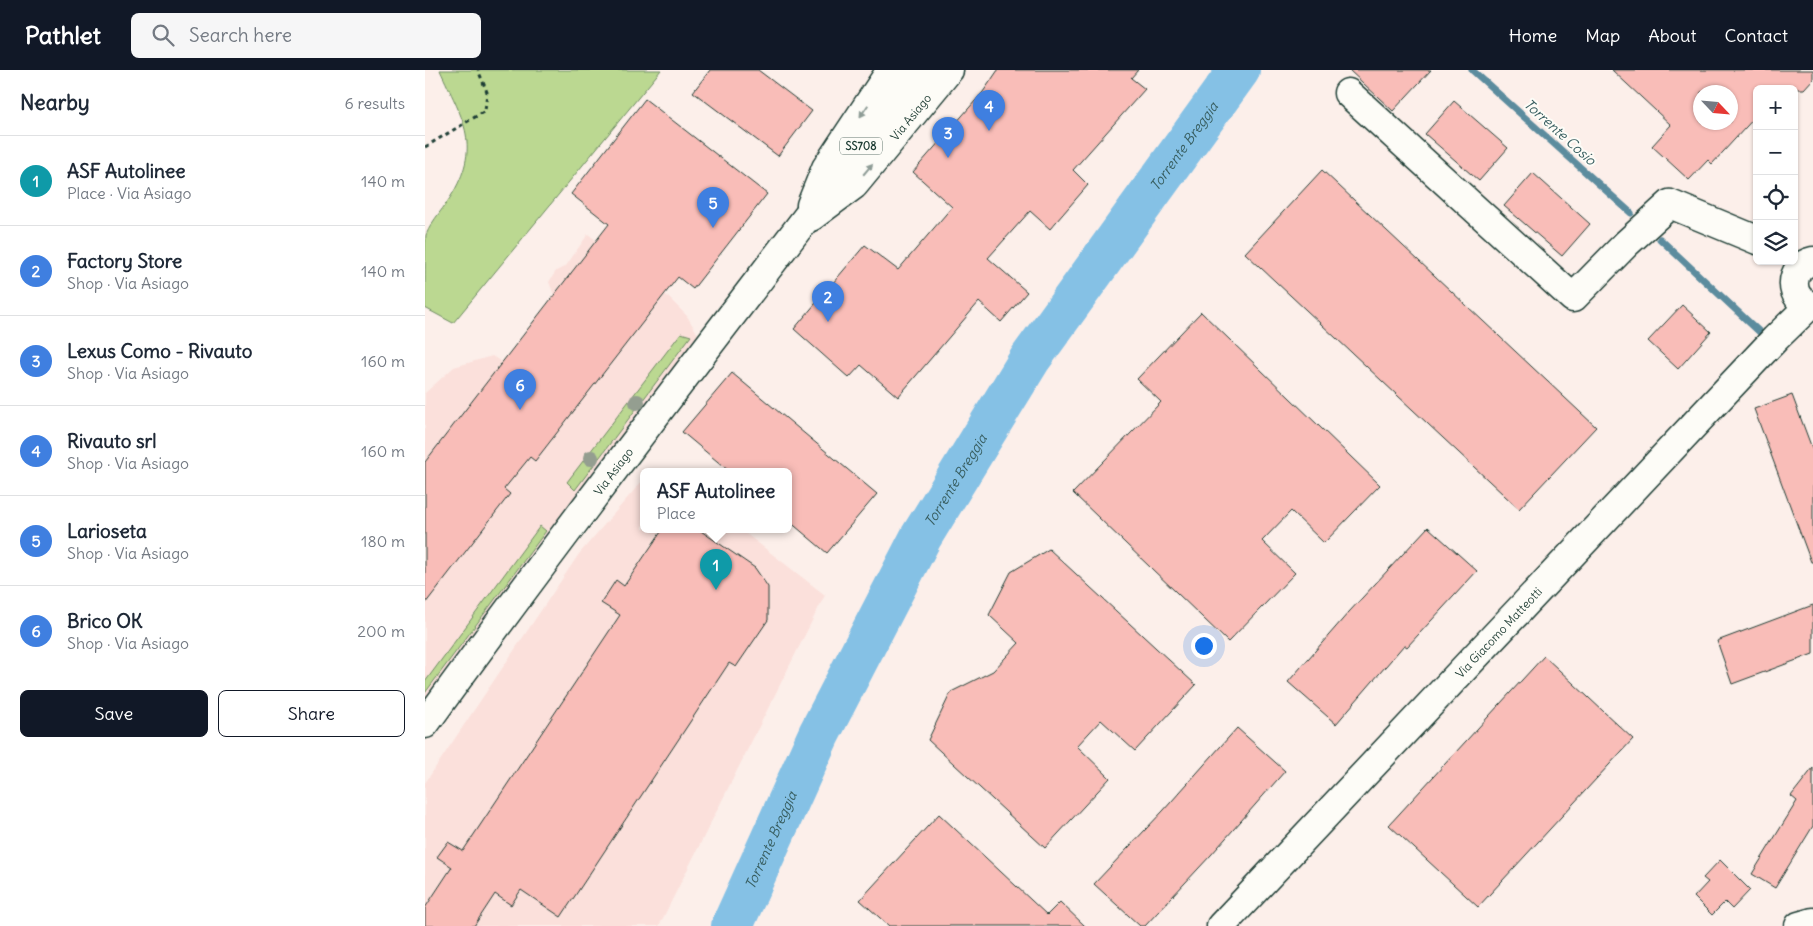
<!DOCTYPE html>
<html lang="en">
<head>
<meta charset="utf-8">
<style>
	body { margin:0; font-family:Delius,sans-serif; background:#f6f6f7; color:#1f2937 }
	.controls { position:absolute; right:15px; top:15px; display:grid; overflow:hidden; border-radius:8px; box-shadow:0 1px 4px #0004 }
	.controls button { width:45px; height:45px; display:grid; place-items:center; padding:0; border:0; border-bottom:1px solid #e0e1e3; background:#fff; color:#1f2937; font:25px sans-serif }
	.compass { position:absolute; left:1268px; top:15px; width:45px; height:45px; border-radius:50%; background:#fff; box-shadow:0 1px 4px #0004; rotate:116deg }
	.you { position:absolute; left:778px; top:575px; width:18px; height:18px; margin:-12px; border:4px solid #fff; border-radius:50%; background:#1a73e8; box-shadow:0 0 0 8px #1a73e833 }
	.badge { display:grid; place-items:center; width:32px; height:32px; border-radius:50%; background:#111827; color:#fff; font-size:16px; font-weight:700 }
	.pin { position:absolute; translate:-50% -41px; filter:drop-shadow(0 1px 2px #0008) }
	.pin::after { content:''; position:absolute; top:26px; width:18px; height:15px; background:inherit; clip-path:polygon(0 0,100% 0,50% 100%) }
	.popup { position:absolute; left:215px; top:398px; width:152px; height:65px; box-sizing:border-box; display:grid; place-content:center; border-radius:8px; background:#fff; filter:drop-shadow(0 1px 4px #0005); font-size:16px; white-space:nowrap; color:#747a83 }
	.popup b { font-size:19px; color:#1f2937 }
	.popup::after { content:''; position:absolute; left:50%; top:100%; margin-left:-10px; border:10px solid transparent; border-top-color:#fff }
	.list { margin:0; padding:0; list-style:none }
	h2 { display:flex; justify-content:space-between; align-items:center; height:65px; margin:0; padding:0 20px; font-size:21px }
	h2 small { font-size:16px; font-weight:400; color:#747a83 }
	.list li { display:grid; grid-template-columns:32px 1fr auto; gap:15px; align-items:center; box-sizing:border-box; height:90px; padding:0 20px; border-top:1px solid #e0e1e3 }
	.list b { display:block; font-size:19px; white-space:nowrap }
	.list p { margin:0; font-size:16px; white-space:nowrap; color:#747a83 }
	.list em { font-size:16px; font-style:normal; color:#747a83 }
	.actions { display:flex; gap:10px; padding:15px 20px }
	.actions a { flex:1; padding:11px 0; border:1px solid #111827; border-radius:8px; text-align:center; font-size:18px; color:#111827 }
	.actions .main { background:#111827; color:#fff }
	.icon { flex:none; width:28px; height:28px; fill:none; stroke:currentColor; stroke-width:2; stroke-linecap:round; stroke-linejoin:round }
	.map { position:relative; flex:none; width:1388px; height:856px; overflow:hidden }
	header { display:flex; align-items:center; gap:30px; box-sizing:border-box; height:70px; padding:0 25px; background:#111827; color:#fff }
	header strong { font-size:24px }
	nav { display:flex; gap:28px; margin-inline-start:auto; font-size:18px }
	.search { width:350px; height:45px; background:#f6f6f7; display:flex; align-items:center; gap:12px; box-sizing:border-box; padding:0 18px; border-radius:8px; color:#747a83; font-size:19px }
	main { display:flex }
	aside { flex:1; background:#fff }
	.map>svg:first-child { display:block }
	.built { fill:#fbe0db }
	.green { fill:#bbd891; stroke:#6d8a62 }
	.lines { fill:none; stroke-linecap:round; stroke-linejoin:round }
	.stream { stroke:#5c8c9e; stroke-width:7 }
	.river { stroke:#85c1e5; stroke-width:42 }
	.building { fill:#f9bdb8; stroke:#1f3d34; fill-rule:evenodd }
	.minor-casing { stroke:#1f3d34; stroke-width:31 }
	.major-casing { stroke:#1f3d34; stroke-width:31 }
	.path { stroke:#1f3d34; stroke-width:3; stroke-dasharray:4 4; stroke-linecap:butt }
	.minor { stroke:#fdfcf7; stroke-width:28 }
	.major { stroke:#fdfcf7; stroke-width:28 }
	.tree { fill:#949e90 }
	.oneway { fill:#8e9c96 }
	.labels { text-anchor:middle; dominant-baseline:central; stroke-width:4; stroke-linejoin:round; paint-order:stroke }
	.shield { fill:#fdfcf7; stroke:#62766e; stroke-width:1 }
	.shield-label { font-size:11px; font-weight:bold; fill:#1f3d34 }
	.street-label { font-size:12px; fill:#1f3d34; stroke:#fdfcf7 }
	.water-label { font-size:14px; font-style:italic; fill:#385e60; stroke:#fdfcf7 }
</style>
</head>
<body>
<header>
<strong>Pathlet</strong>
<div class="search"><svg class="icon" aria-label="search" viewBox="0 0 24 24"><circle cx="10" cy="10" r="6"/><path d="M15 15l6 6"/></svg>Search here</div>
<nav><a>Home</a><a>Map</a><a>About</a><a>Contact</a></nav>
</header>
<main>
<aside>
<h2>Nearby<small>6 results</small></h2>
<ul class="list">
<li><span class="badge" style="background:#0f9aa8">1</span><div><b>ASF Autolinee</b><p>Place · Via Asiago</p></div><em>140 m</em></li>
<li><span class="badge" style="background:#3f7fe0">2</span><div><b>Factory Store</b><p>Shop · Via Asiago</p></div><em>140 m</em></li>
<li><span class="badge" style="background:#3f7fe0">3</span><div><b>Lexus Como - Rivauto</b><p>Shop · Via Asiago</p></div><em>160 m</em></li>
<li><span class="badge" style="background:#3f7fe0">4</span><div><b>Rivauto srl</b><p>Shop · Via Asiago</p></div><em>160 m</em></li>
<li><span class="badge" style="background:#3f7fe0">5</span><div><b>Larioseta</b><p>Shop · Via Asiago</p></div><em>180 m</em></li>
<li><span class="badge" style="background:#3f7fe0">6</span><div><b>Brico OK</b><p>Shop · Via Asiago</p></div><em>200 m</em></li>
</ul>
<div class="actions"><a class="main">Save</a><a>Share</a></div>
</aside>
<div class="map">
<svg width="1388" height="856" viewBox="0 0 1388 856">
	<rect width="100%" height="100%" fill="#fcefea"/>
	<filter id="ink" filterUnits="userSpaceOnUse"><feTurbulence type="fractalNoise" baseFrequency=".02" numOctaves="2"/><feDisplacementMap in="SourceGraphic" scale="10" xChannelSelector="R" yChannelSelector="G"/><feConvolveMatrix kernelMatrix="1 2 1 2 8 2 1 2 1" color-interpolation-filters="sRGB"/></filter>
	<g filter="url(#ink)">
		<g class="built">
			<path d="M163 164 240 224 262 246 281 278 0 654V323L29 297 67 286 77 292 129 225 124 212 131 201 141 196Z"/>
			<path d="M218 410V459H315L400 525 234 856H0V713L154 484Z"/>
		</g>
		<g class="green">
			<path d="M15 0H236L28 253 0 238C0 225 0 173 1 165 7 150 20 137 28 123 57 73 36 47 15 0Z"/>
			<path d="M256 263 266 266 150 420 142 412Z"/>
			<path d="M115 456 121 461 0 623V612Z"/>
		</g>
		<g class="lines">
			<g class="stream">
				<path d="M1047 0 1206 143"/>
				<path d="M1235 169 1342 269"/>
			</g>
			<path class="river" id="s1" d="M307 856 394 664 496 467 605 289 814 0"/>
		</g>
		<g class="building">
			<path d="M285 0H333L387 41 353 86 268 22Z"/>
			<path d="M573 0H713L706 8 720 19 648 100 663 115 625 159 605 141 563 188 602 222 576 252 554 232 473 327 436 295 424 308 369 259 440 175 473 200 527 137 488 102 558 22Z"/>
			<path d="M924 0H1006L968 41Z"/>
			<path d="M1187 0H1388V9L1379 19H1332V45L1287 94 1283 90 1264 110 1227 76 1246 55ZM1276 22H1306V52H1276Z"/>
			<path d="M220 29 342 124 268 219 253 207 110 391 105 387 79 419 85 424 0 534V392L184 154 146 124Z"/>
			<path d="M1029 31 1083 78 1054 111 1000 64Z"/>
			<path d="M897 100 1171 357 1094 439 820 183Z"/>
			<path d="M1108 103 1165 154 1137 186 1079 136Z"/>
			<path d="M1257 235 1286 262 1253 299 1223 271Z"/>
			<path d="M776 242 955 415 899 473 866 441 837 471 870 503 803 572 648 423 736 332 712 309Z"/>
			<path d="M307 303 452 424 402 483 364 451V401H304L257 362Z"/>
			<path d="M1367 325 1388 381V492H1386L1329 339Z"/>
			<path d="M1003 457 1052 501 982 577 979 575 911 654 863 612 924 542Z"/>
			<path d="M238 459H273L330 498 343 517V550L311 597 304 593 136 847 96 820 86 835 70 824 49 856H0V838L27 797 12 787 23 772 38 781 195 545 176 533 191 510 199 516Z"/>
			<path d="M624 479 771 615 710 681 676 650 652 676 685 708 620 778 503 670 526 622 568 601 594 573 564 545 586 502Z"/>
			<path d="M1388 535V584L1307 614 1292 571Z"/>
			<path d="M1119 586 1208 669 1053 837 964 755Z"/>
			<path d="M812 658 860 701 786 785 720 856H715L669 814 738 741Z"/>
			<path d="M1388 698V756L1350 818 1327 804 1372 731 1366 726Z"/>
			<path d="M514 744 622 845 635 832 660 856H464L435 830Z"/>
			<path d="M1295 790 1325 820 1307 839 1300 832 1287 845 1269 827 1283 812 1278 808Z"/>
		</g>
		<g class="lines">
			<g class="minor-casing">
				<g id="minor">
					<path d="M923 23 1148 228 1202 173 1245 134 1332 170"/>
					<path d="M386 135 401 98 466 0"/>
					<path id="s2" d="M386 147 429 115 524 0"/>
					<path d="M1388 191C1363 196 1362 231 1388 236"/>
					<path id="s3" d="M796 856 1350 269 1385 235"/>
					<path d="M1374 856 1388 852"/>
				</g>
			</g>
			<g class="major-casing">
				<g id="major">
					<path id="s4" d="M0 654C160 433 329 218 494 0"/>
				</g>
			</g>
			<path class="path" d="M0 77 60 41 62 22 53 0"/>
			<use href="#minor" class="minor"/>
			<use href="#major" class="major"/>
		</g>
		<g class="tree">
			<circle cx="212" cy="332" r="8"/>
			<circle cx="166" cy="388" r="8"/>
		</g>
		<defs><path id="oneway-solid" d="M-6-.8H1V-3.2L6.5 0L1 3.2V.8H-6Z" transform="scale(1.25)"/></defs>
		<g class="oneway">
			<use href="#oneway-solid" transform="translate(439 41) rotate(124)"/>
			<use href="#oneway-solid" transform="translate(443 99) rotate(-50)"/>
		</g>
	</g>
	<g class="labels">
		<rect class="shield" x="415" y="67.5" width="42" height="17" rx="4"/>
		<g class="shield-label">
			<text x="436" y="76">SS708</text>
		</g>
		<g class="street-label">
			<text stroke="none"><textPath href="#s2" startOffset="142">Via Asiago</textPath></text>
			<text stroke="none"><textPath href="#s4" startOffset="315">Via Asiago</textPath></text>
			<text stroke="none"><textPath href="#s3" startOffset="404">Via Giacomo Matteotti</textPath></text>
		</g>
		<g class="water-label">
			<text transform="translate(1135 62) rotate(42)">Torrente Cosio</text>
			<text stroke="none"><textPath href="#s1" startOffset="904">Torrente Breggia</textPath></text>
			<text stroke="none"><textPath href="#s1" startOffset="499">Torrente Breggia</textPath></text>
			<text stroke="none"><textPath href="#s1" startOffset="94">Torrente Breggia</textPath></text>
		</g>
	</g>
</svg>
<div class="controls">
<button>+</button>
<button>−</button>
<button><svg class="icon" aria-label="locate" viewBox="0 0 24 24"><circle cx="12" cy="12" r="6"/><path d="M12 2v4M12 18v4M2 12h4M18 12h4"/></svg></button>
<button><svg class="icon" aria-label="layers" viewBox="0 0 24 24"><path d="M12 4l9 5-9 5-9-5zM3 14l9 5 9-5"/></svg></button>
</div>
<svg class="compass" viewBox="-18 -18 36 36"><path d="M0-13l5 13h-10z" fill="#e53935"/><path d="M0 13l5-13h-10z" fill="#747a83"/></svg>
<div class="you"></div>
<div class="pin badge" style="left:291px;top:520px;background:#0f9aa8">1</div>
<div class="popup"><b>ASF Autolinee</b>Place</div>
<div class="pin badge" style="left:403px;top:252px;background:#3f7fe0">2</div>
<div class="pin badge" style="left:523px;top:88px;background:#3f7fe0">3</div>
<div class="pin badge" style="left:564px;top:61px;background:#3f7fe0">4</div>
<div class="pin badge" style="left:288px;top:158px;background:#3f7fe0">5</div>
<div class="pin badge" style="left:95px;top:340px;background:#3f7fe0">6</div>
</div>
</main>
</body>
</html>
